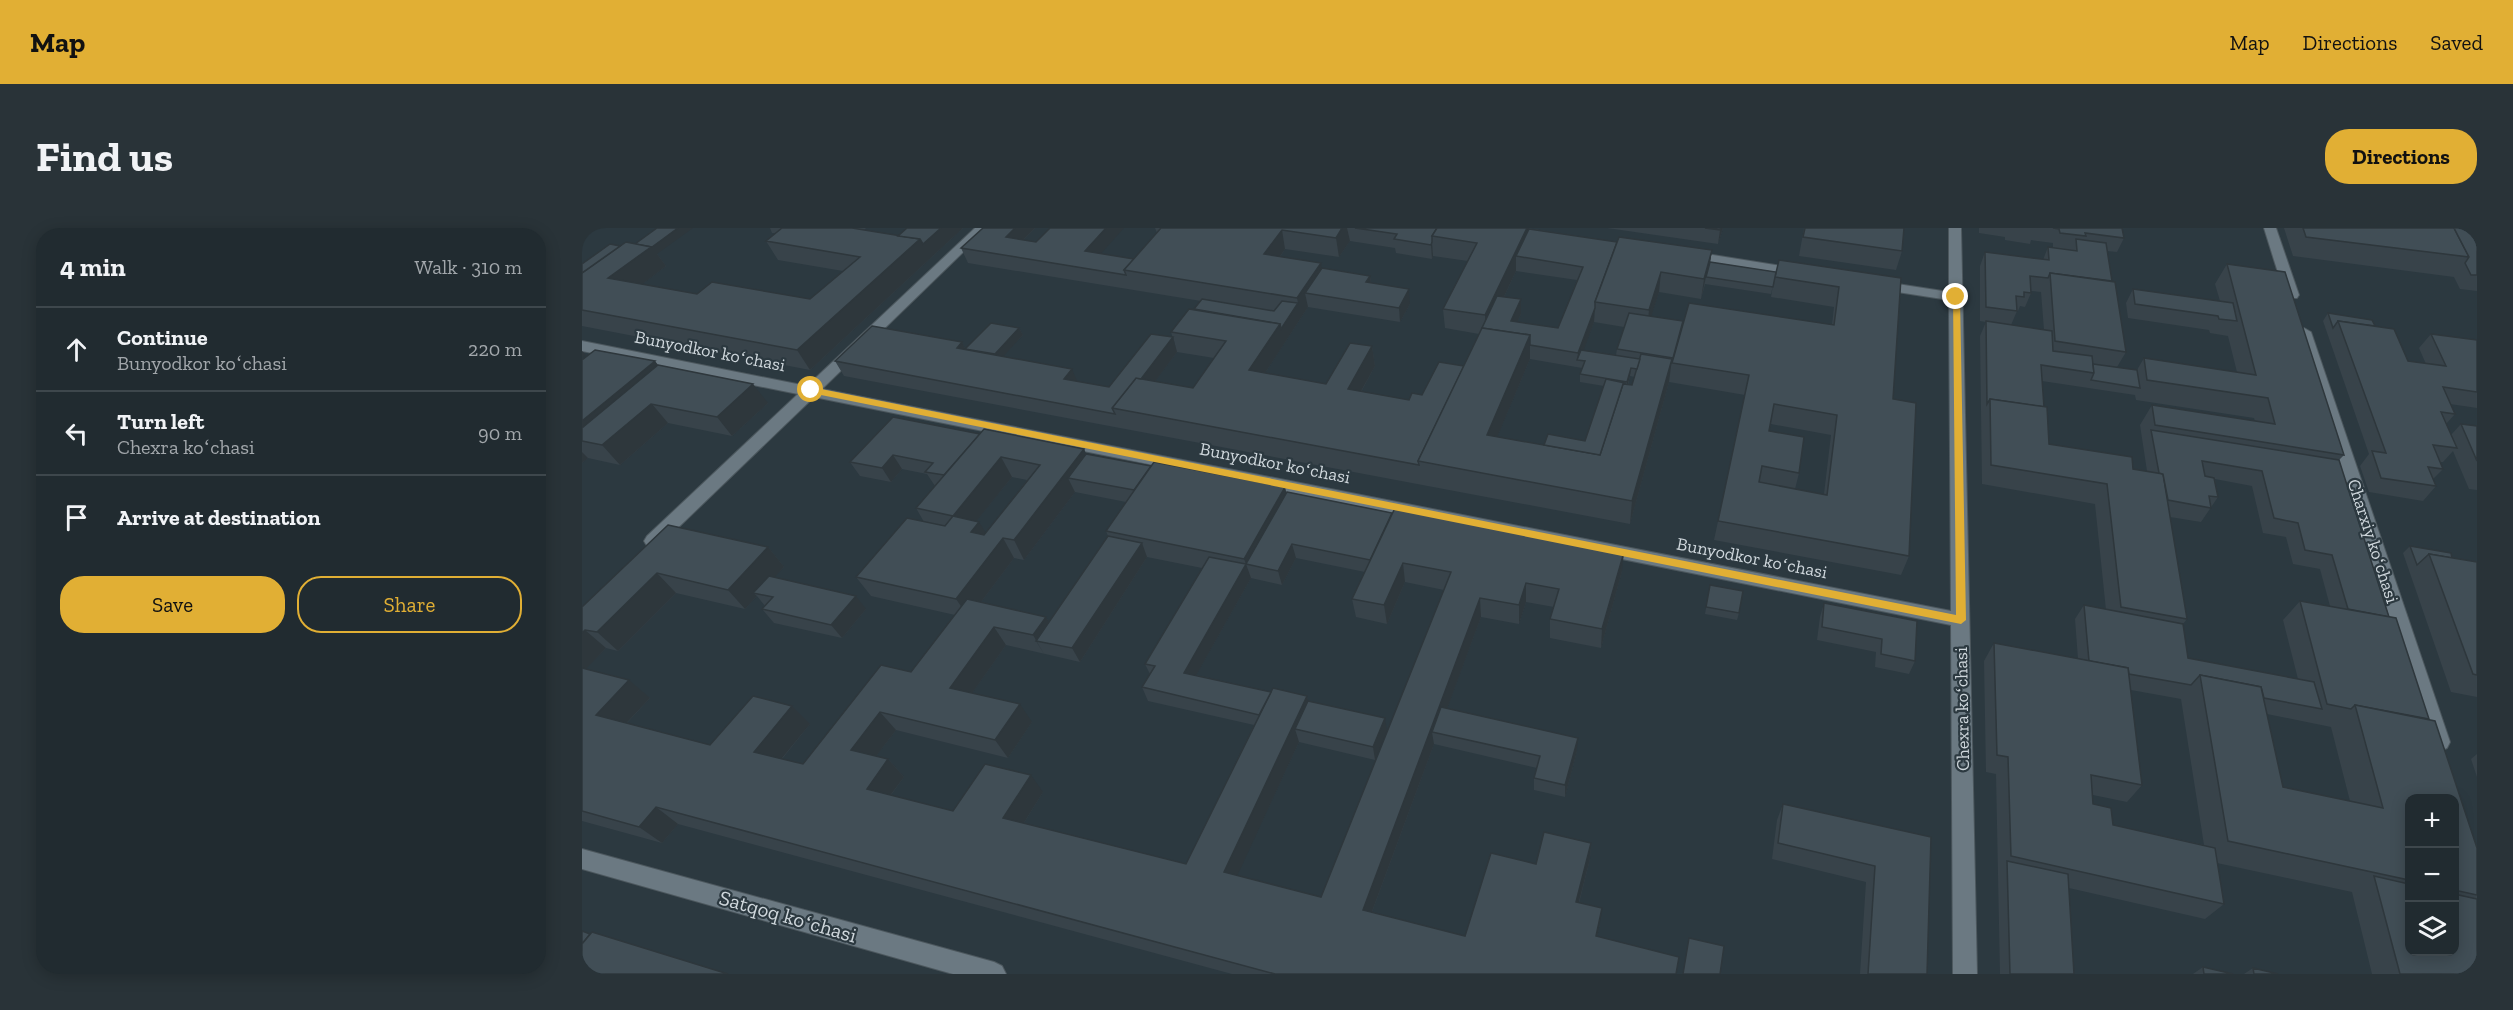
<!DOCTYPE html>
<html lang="en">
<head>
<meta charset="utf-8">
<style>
	body { margin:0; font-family:"Zilla Slab",serif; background:#293338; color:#f1f3f6 }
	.controls { position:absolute; right:18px; bottom:18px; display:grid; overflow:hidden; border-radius:12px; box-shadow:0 3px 15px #0003 }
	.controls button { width:54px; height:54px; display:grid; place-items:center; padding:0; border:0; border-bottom:2px solid #3e474c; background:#212b30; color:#f1f3f6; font:30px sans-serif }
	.stop { position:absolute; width:18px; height:18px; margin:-14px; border:4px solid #e1af34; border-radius:50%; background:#fff }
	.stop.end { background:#e1af34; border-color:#fff; box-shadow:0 2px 6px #0008 }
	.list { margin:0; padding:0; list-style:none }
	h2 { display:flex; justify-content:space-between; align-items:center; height:78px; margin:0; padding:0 24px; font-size:26px }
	h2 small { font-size:20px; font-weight:400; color:#a2a7ab }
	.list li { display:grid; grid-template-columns:39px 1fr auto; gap:18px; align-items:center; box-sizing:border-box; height:84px; padding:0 24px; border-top:2px solid #3e474c }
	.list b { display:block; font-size:22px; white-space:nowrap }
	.list p { margin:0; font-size:20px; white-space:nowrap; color:#a2a7ab }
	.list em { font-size:20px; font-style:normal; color:#a2a7ab }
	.actions { display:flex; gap:12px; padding:18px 24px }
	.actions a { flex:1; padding:14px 0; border:2px solid #e1af34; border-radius:24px; text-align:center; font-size:21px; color:#e1af34 }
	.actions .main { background:#e1af34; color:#111 }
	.icon { flex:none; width:33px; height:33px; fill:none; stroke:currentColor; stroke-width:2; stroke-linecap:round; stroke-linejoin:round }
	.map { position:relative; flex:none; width:1895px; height:746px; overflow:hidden; border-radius:24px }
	header { display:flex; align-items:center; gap:36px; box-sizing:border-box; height:84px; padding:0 30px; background:#e1af34; color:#111 }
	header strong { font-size:28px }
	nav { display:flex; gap:33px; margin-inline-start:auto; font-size:21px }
	.intro { display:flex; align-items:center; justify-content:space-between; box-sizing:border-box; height:144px; padding:0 36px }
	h1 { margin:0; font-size:42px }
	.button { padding:15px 27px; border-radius:24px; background:#e1af34; color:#111; font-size:21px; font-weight:700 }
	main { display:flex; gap:36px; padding:0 36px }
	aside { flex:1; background:#212b30; border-radius:24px; box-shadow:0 3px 15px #0003 }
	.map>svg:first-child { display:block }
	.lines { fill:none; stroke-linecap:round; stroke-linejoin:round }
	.street-casing { stroke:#4c575d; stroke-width:2 }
	.street { fill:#6b7982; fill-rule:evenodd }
	.wall { fill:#38434a; fill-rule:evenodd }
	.shaded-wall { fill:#2e373c }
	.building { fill:#414e56; stroke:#2e373c; stroke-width:1.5; fill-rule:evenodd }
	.route { fill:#e1af34 }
	.labels { text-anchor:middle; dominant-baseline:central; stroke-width:4.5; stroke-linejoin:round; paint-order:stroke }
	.street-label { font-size:18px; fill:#cfd7dc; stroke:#2c3940 }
	.near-street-label { font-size:21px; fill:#cfd7dc; stroke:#2c3940 }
</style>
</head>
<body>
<header>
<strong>Map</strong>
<nav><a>Map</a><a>Directions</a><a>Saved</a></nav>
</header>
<div class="intro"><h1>Find us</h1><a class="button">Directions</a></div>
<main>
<aside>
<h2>4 min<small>Walk · 310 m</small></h2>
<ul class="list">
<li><svg class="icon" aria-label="ahead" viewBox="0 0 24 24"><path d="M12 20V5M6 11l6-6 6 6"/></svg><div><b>Continue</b><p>Bunyodkor koʻchasi</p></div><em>220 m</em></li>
<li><svg class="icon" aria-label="left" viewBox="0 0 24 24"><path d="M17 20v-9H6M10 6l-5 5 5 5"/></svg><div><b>Turn left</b><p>Chexra koʻchasi</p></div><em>90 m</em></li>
<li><svg class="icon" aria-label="arrive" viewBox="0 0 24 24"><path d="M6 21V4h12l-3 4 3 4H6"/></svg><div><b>Arrive at destination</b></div></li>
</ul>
<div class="actions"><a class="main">Save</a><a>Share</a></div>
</aside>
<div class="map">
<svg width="1895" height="746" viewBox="0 0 1895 746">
	<rect width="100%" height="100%" fill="#2c3940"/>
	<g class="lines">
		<g class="street-casing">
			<g id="street">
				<path d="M393 0H406L240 161 1369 383 1367 72 1296 61 1289 57 1296 53 1367 64V0H1379L1395 746H1371L1369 397 232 169 77 318 71 319 65 318 62 313 65 308 216 166 0 123V113L225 158Z"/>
				<path d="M1682 0H1694L1717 67 1715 70H1705L1703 67Z"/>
				<path d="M1106 23 1218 41 1225 45 1218 49 1101 30 1099 27Z"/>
				<path d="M1722 100 1729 104 1868 514 1865 520 1858 523 1851 520 1848 514 1715 104Z"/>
				<path d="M0 621 412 734 420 738 424 746H371L0 641Z"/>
			</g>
		</g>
		<use href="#street" class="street"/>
	</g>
	<g class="wall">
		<path d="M188 0H284L282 2 316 8 325 0H381L228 142 0 98V36L75 26 84 38 60 56 115 66 228 71 261 43 196 32 184 13 194 5H190Z"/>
		<path d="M401 0H453L441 12 552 31 575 5 573 0H945L1035 14 1130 22 1128 34 1194 44 1319 50 1311 171 1327 328 1319 347 1132 312 1163 167 1087 154 1048 296 262 148 253 133 380 114 383 121 437 100 441 107 421 128 495 153 527 159 591 109 595 124 573 153 611 160 632 130 595 124 589 104 612 81 619 73 386 35 379 20ZM768 13 813 20 814 25 850 31 851 28 886 33 861 81 863 100 897 106 882 138 840 167 827 172 779 164 793 138 790 118 744 156 683 145 726 79 818 94 828 76 789 55 788 48 740 40 698 29 703 21 757 29ZM934 43 995 52 976 100 935 94 939 86 922 69ZM1123 56 1189 66 1191 57 1189 69 1252 79 1250 97 1101 93 1069 88 1077 64 1119 71ZM1012 94 1042 99 1035 121 1034 127 1001 122ZM948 131 1000 140 998 146V154L1022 158 1003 213 962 217 915 209ZM1048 148 1053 149 1050 157H1046ZM1189 196 1249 207 1242 266 1213 261 1217 245 1187 203Z"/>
		<path d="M1025 0H1141L1136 16Z"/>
		<path d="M1222 0H1322L1320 23 1314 42 1217 28Z"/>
		<path d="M1397 0H1540L1542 10 1535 24 1525 23 1530 53 1544 124 1535 139 1555 142 1562 130 1655 144 1646 108 1628 105 1627 102 1546 90 1544 75 1551 61 1638 73 1633 56 1645 36 1762 227 1757 232 1807 389 1847 491 1895 620V746H1790L1770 664 1635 635 1642 676 1623 691 1487 660 1492 746H1418L1414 546 1404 544 1402 433 1412 415 1496 431 1493 391 1502 377 1524 382 1513 276 1400 256 1398 108 1404 94 1398 93V38L1403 24 1461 32 1466 19H1471V15L1449 12 1448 16 1423 12V9L1397 5ZM1449 63 1459 64 1462 102 1429 97 1435 83H1436L1438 78 1443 79 1449 65ZM1460 153 1553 167 1554 172 1672 190 1673 193 1570 177 1558 197 1565 243 1551 241 1467 216 1462 179ZM1633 251 1670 258 1681 305 1704 309 1711 336 1738 341 1748 378 1718 373 1701 392 1716 451 1606 430 1601 396 1605 391 1588 289 1619 294 1636 269ZM1549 462 1599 471 1622 617 1531 597 1511 576V567L1545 574 1560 557ZM1685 486 1749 499 1768 573 1701 559ZM1827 570H1872V723H1827Z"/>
		<path d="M1702 0H1895V63L1878 61 1872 49 1711 28Z"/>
		<path d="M1746 85 1793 98 1826 133 1844 136 1837 120 1849 106 1895 112V180L1868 176 1873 186 1864 196 1869 207 1879 196 1895 198V262L1887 261 1871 223 1861 234H1858L1861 241 1851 251 1854 258 1841 273 1787 264 1778 238 1787 226 1741 93Z"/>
		<path d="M0 132 76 137 186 175 150 208 86 195 38 237 6 230 0 235Z"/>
		<path d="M398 206 502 221 504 226 705 264 1040 343 1019 420 968 410V391L972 379 944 374 937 396 899 389 865 480 995 523 983 569 952 562V550L955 540 852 516 790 684 883 708 954 636 1009 615 1008 631 997 675 1018 695 1015 709 1094 746H650L96 596 80 615 0 593V379L86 297 186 319 202 339 192 349 284 381 260 410 192 395 180 381 183 378 175 368 163 381 94 365 36 423 24 420 3 441 68 470 45 495 128 517 228 496 200 531 221 536 329 444 373 387 289 368 274 349 342 294 334 280 353 258 345 246 320 241 309 254 278 248 268 234ZM430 249 445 252 404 305 394 293ZM493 264 544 274 524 303 526 308 467 394 464 389 399 374 432 330 442 332ZM565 329 620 340 563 436 568 446 560 459 566 473 672 497 604 636 442 595 461 564 371 583 309 567 322 549 306 531 294 528 314 502 426 530 450 494 390 465 424 417 498 434ZM714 330 783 344 770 371 774 389 805 396 823 354 862 362 739 669 655 647 717 514 793 532 803 490 726 473 725 468 689 464 614 447 669 350 700 357Z"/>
		<path d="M1828 318 1870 330 1895 334V469L1869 464 1821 325Z"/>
		<path d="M1128 357 1157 385 1155 392 1123 386Z"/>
		<path d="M1242 375 1335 393 1333 433 1327 446 1293 439 1294 424 1235 412 1238 389Z"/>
		<path d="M1895 526V549L1889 531Z"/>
		<path d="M1201 576 1349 609 1345 746H1278L1284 654 1190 631 1195 592Z"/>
		<path d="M1621 739 1651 746H1611Z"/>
		<path d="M1671 740 1696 746H1662Z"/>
	</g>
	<g class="shaded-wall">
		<path d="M96 0H111L75 26 84 38 42 70 0 53Z"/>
		<path d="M359 0H381L228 142 215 122 338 11Z"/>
		<path d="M433 0H453L430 23 424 9Z"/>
		<path d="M524 0H542L508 38 503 23Z"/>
		<path d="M760 0H765L768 13 757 29 754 10Z"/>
		<path d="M945 0H947V15L934 28V43L904 107 903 87Z"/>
		<path d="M1139 0H1141L1136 16 1138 2Z"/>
		<path d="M700 2 703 21 686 46 682 26Z"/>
		<path d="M850 14 851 28 850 31 849 17Z"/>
		<path d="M1130 22 1127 42 1124 49 1119 71 1122 51Z"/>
		<path d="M739 35 742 55 723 65 726 79 672 162 667 142 698 96 716 75 715 70Z"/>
		<path d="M1079 44 1077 64 1065 102 1067 82Z"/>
		<path d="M788 48 790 62 784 54Z"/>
		<path d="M827 61 828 76 818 94 817 80Z"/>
		<path d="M939 71V86L929 107V93Z"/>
		<path d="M1013 80 1012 94 998 132H995L996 125Z"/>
		<path d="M437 100 441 107 416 134 413 126Z"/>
		<path d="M948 107V131L906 231 905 207Z"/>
		<path d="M591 109 595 124 550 184 536 181Z"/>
		<path d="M380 114 387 129 375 120Z"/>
		<path d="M790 118 793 138 769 181 766 161Z"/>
		<path d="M0 123 4 127 0 130Z"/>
		<path d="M1090 131 1087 154 1048 296 1050 273Z"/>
		<path d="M73 133 92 157 70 176 86 195 38 237 20 217 0 213V193Z"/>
		<path d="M1049 140 1048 148 1044 162 1045 154Z"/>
		<path d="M490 141 496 155 482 151Z"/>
		<path d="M171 156 186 175 150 208 135 189Z"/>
		<path d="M502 221 510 240 486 250 493 264 442 332 432 312Z"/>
		<path d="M0 224 6 230 0 235Z"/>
		<path d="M311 227 320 241 309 254 300 240Z"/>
		<path d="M419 229 430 249 383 307 371 288Z"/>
		<path d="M703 259 708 279 664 336 669 350 608 458 602 445 664 336 662 331Z"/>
		<path d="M397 294 409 313 389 304Z"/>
		<path d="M421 310 432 330 387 390 374 371Z"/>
		<path d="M560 315 565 329 498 434 490 420Z"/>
		<path d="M710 316 714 330 700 357 696 343Z"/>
		<path d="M186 319 202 339 177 366 171 365 175 368 163 381 146 362Z"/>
		<path d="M1042 324 1040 343 1019 420 1020 401Z"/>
		<path d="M821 335 823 354 805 396 802 377Z"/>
		<path d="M75 345 94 365 36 423 15 404Z"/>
		<path d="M944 355V374L937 396V377Z"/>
		<path d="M274 368 284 381 260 410 249 397Z"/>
		<path d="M898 370 899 389 856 505 850 504 852 516 785 697 781 682Z"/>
		<path d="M464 389 475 407 454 413 462 426 451 407Z"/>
		<path d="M412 399 424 417 381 478 368 460Z"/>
		<path d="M3 402 24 420 0 445V405Z"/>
		<path d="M47 452 68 470 36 504 14 487Z"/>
		<path d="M725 468 730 486 713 501 717 514 650 659 642 644Z"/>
		<path d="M438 476 450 494 426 530 413 512Z"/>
		<path d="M210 478 228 496 191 541 172 524Z"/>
		<path d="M298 484 314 502 285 540 269 522Z"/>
		<path d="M803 490 805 503 793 532 791 519Z"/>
		<path d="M996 510 995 523 983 569V557Z"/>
		<path d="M306 531 322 549 301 577 285 561Z"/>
		<path d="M449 547 461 564 435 606 421 590Z"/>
		<path d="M74 579 96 596 80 615 57 599Z"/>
		<path d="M1009 615 1008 631 993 689 994 674Z"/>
		<path d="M1020 680 1018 695 1012 723 1014 708Z"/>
	</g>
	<g class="building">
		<path d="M75 0H96L70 19 53 16Z"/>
		<path d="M200 0H270L338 11 215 122 0 82V45L44 14 69 19 26 50 115 66 130 54 228 71 278 29 184 13Z"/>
		<path d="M325 0H359L341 16 338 11 316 8Z"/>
		<path d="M401 0H433L424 9 454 14 468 0H524L503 23 552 31 542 42 544 47 379 20Z"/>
		<path d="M579 0H760L754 10 700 2 682 26 739 35 715 70 542 42Z"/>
		<path d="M773 0H855L850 8V14L849 17 812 11 815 6Z"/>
		<path d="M855 0H945L903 87 861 81 895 15 850 8Z"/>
		<path d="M1123 0H1139L1138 2Z"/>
		<path d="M1223 0H1322L1320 23 1221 9Z"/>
		<path d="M1471 0H1540L1542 10 1503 5 1504 8 1478 5 1477 1Z"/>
		<path d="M1721 0H1872L1887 29 1724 9Z"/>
		<path d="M1872 0H1895V47H1889L1883 35 1887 29Z"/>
		<path d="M947 1 1035 14 1013 74V80L996 125 948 117V107L900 100 915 68 939 71 929 93 976 100 1001 39 934 28Z"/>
		<path d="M1037 9 1130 22 1122 51 1079 44 1067 82 1013 74Z"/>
		<path d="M1494 11 1524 15 1530 53 1468 45 1466 50 1448 48 1449 65 1442 64V69L1434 68 1435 83 1404 79 1403 24 1467 32 1466 19 1495 23Z"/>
		<path d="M28 16 38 18 0 45V36Z"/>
		<path d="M1197 32 1319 50 1311 171 1334 175 1327 328 1136 293 1167 147 1090 135 1107 75 1252 97 1257 59 1193 49ZM1192 176 1255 187 1245 267 1177 254 1180 238 1217 245 1222 209 1187 203Z"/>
		<path d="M1128 34 1194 44 1191 59 1124 49Z"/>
		<path d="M1645 36 1703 44 1762 227 1573 197 1570 177 1693 196 1686 170 1565 152 1562 130 1674 147Z"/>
		<path d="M740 40 788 48 784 54 827 61 817 80 723 65Z"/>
		<path d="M1468 45 1533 54 1544 124 1473 113Z"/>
		<path d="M1551 61 1651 75 1655 93 1637 91 1636 88 1553 76Z"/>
		<path d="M620 71 692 83 700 73 716 75 699 101 698 96 612 81Z"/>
		<path d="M607 81 698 96 667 142 744 156 768 115 790 118 766 161 827 172 830 165 840 167 857 134 882 138 836 233 837 237 530 180 554 150 611 160 644 113 589 104Z"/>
		<path d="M1047 85 1101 93 1091 130 1035 121Z"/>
		<path d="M1746 85 1790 92 1793 98 1756 93 1751 100Z"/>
		<path d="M1404 93 1470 103 1471 123 1510 128 1512 145 1459 137 1462 179 1408 171 1405 176Z"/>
		<path d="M1756 93 1812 101 1826 133 1864 138 1849 106 1895 112V164L1861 159 1873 186 1859 184 1875 220 1851 217 1861 241 1846 239 1854 258 1799 250 1790 223 1804 225Z"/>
		<path d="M409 95 437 100 413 126 383 121Z"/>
		<path d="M290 98 380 114 375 120 490 141 482 151 527 159 569 106 591 109 559 151 554 150 530 180 533 186 253 133Z"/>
		<path d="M900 100 948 107 905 207 1018 227 1041 156 1050 157 1059 126 1090 131 1050 273 836 233Z"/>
		<path d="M13 122 73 133 0 193V132Z"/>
		<path d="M999 122 1058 131 1055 141 1049 140 1045 154 998 146 1003 133 995 132Z"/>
		<path d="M1511 136 1555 142 1558 160 1509 152 1512 145Z"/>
		<path d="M76 137 171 156 135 189 69 176 20 217 0 213V200Z"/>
		<path d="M1024 151 1043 155V156H1041L1018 227 962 217 966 206 1003 213Z"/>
		<path d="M1408 171 1465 179 1467 216 1550 229 1551 241 1581 246 1605 391 1539 379 1525 256 1409 237Z"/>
		<path d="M311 189 398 206 362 247 343 244 351 235 311 227 300 240 268 234Z"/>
		<path d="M1879 196 1895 198V233Z"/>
		<path d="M402 201 502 221 432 312 421 310 374 371 274 349 325 290 363 298 371 288 334 280ZM419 229 458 237 402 307 389 304 397 294 371 288Z"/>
		<path d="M1569 202 1757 232 1807 389 1766 381 1750 327 1723 322 1716 295 1692 290 1680 243 1620 233 1623 248 1632 250 1636 269 1627 268 1629 280 1586 272 1581 246 1577 245Z"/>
		<path d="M504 226 569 238 552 262 486 250Z"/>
		<path d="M572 234 703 259 662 331 524 303Z"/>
		<path d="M705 264 810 285 788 332 710 316 696 343 664 336Z"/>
		<path d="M813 280 1042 324 1020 401 968 391 977 361 944 355 937 377 898 370 781 682 883 708 909 625 954 636 962 604 1009 615 994 674 1020 680 1014 708 1097 729 1094 746H693L74 579 57 599 0 583V440L47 452 14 487 128 517 171 468 210 478 172 524 221 536 299 437 329 444 385 371 464 389 451 407 412 399 368 460 438 476 413 512 298 484 269 522 306 531 285 561 371 583 403 536 449 547 421 590 604 636 691 460 725 468 642 644 739 669 869 344 821 335 802 377 770 371Z"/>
		<path d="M86 297 186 319 146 362 75 345 15 404 3 402 0 405V379Z"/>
		<path d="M526 308 560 315 490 420 454 413Z"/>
		<path d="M1828 318 1869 325 1870 330 1847 326 1835 337Z"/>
		<path d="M1847 326 1895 334V447L1891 446Z"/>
		<path d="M627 329 664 336 602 445 689 464 677 487 560 459 573 438 563 436Z"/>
		<path d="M187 348 274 368 249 397 180 381 191 369 171 365Z"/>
		<path d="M1128 357 1161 363 1157 385 1124 379Z"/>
		<path d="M1718 373 1814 390 1847 491 1773 477 1769 481 1745 476Z"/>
		<path d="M1242 375 1335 393 1333 433 1299 426 1300 411 1240 399Z"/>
		<path d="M1502 377 1601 396 1606 430 1732 454 1740 481 1682 470 1679 459 1618 447 1609 457 1547 446 1546 440 1507 433Z"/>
		<path d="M1412 415 1546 440 1560 557 1509 547 1511 576 1529 580 1531 597 1633 620 1642 676 1429 628 1426 529 1415 527Z"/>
		<path d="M1618 447 1679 459 1701 559 1801 580 1773 477 1853 493 1895 620V667L1872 662V570H1827V652L1646 613Z"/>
		<path d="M726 473 803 490 791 519 713 501Z"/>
		<path d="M859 479 996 510 983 557 952 550 958 528 850 504Z"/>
		<path d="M1201 576 1349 609 1345 746H1286L1293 638 1196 615Z"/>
		<path d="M1425 633 1486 646 1492 746H1428Z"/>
		<path d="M1792 648 1827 656V723H1872V666L1895 671V746H1818Z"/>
		<path d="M0 703 8 706 0 716Z"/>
		<path d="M10 704 146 746H0V716Z"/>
		<path d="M1107 710 1142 718 1138 746H1101Z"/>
		<path d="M1621 739 1651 746H1622Z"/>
		<path d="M1671 740 1696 746H1672Z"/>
	</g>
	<path class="route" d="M1371 68 1378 69 1384 392 1379 396 229 165 225 162 229 159 1374 387Z"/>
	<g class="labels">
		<g class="street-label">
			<text transform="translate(128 123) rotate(11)">Bunyodkor koʻchasi</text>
			<text transform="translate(693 235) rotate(11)">Bunyodkor koʻchasi</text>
			<text transform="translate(1791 313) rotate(72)">Charxiy koʻchasi</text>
			<text transform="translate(1170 330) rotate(11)">Bunyodkor koʻchasi</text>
			<text transform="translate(1380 481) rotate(-91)">Chexra koʻchasi</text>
		</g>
		<g class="near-street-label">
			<text transform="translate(206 688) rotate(16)">Satqoq koʻchasi</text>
		</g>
	</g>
</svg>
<div class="controls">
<button>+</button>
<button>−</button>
<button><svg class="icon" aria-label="layers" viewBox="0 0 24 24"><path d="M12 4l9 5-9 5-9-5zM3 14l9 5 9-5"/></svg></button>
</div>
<div class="stop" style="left:229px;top:162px"></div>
<div class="stop end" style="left:1374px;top:69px"></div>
</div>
</main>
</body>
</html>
